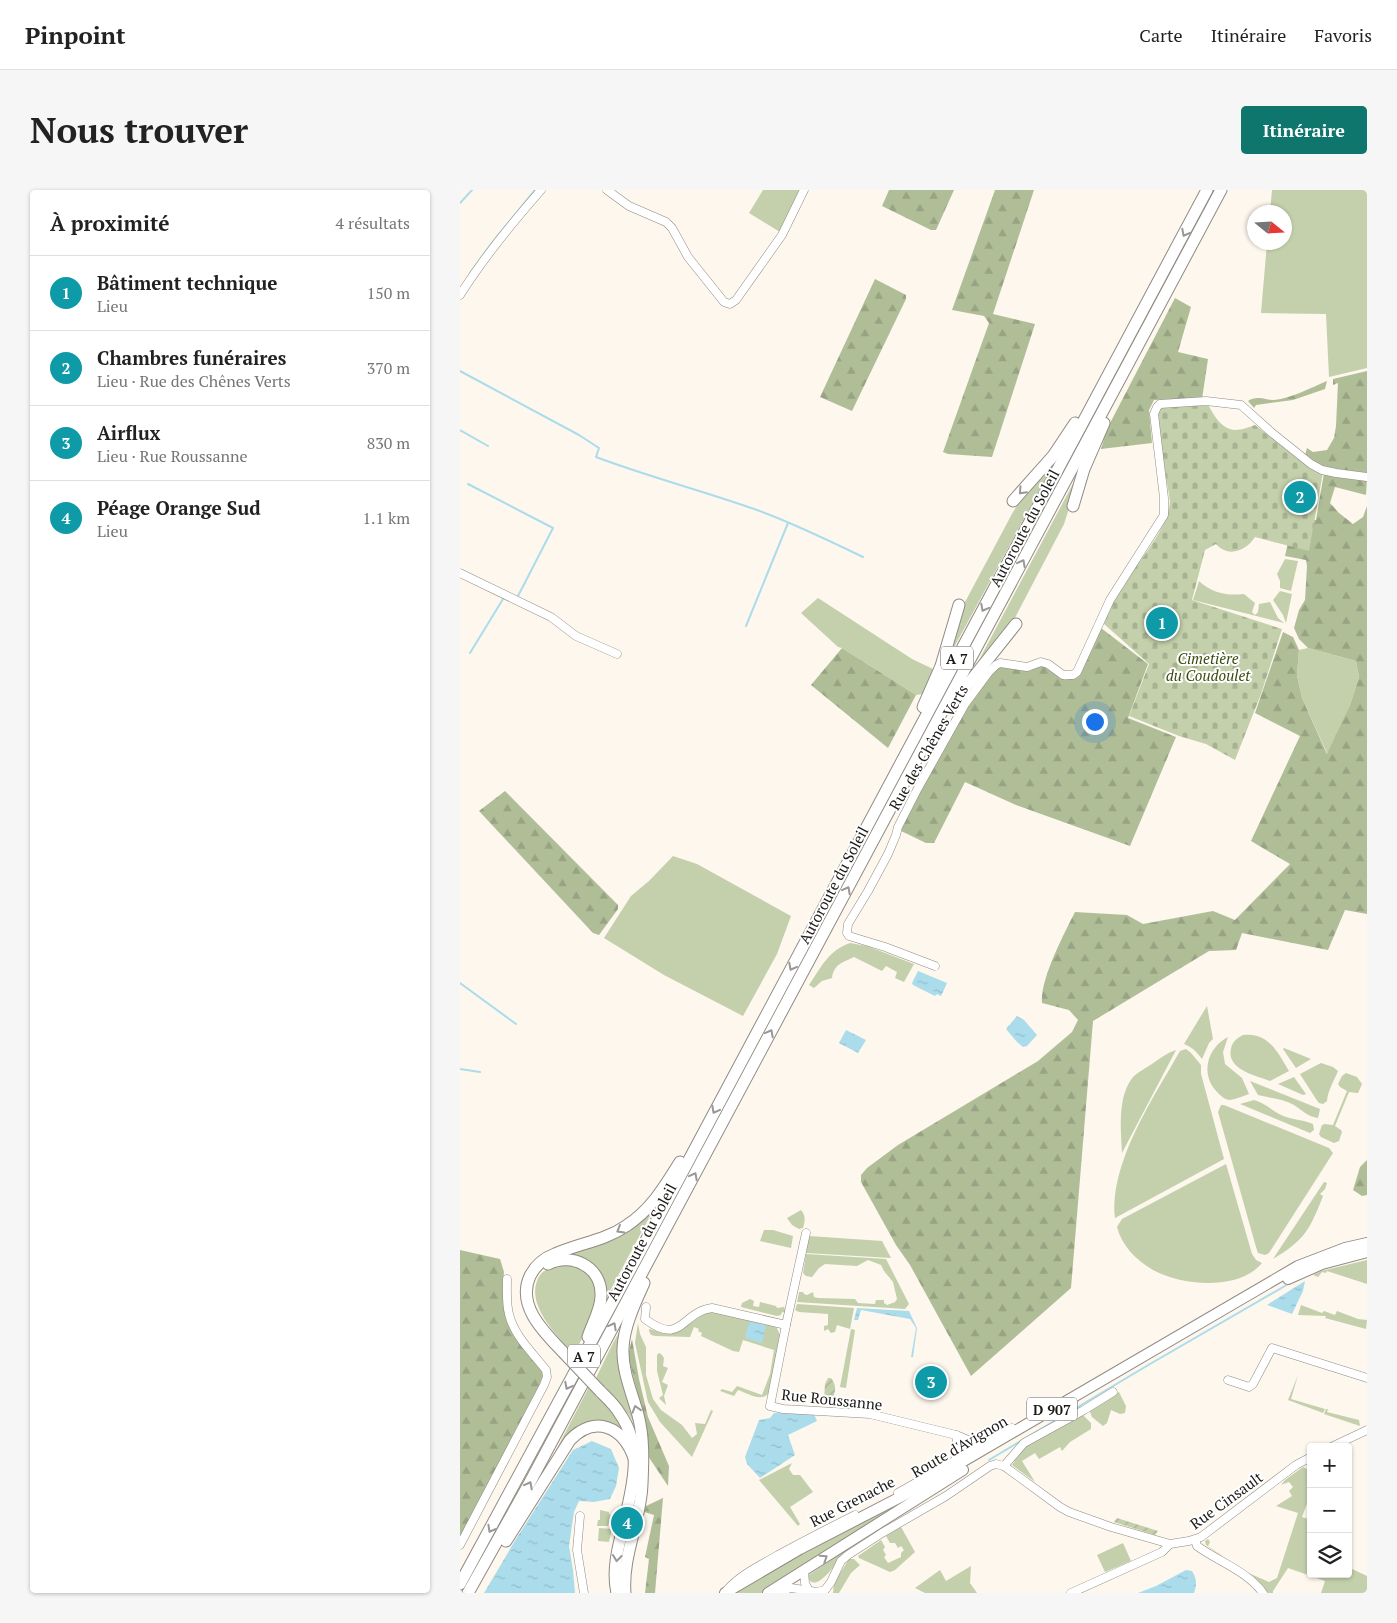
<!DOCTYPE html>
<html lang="fr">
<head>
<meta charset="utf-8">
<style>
	body { margin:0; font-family:"PT Serif",serif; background:#f6f6f6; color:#222 }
	.controls { position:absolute; right:15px; bottom:15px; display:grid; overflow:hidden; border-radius:5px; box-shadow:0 1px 4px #0004 }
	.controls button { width:45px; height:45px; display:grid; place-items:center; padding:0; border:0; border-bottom:1px solid #e0e0e0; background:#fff; color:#222; font:25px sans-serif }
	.compass { position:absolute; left:787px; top:15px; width:45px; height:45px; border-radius:50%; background:#fff; box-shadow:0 1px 4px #0004; rotate:108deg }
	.you { position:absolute; left:634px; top:531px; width:18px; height:18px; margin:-12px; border:4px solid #fff; border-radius:50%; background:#1a73e8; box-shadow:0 0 0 8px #1a73e833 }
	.badge { display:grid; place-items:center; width:32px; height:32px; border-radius:50%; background:#0f766e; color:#fff; font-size:16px; font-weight:700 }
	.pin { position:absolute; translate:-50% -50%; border:2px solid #fff; box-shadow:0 1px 5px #0006 }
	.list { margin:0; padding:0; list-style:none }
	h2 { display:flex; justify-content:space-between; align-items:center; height:65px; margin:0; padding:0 20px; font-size:21px }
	h2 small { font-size:16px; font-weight:400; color:#767676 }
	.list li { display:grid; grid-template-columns:32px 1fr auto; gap:15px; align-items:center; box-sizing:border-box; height:75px; padding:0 20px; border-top:1px solid #e0e0e0 }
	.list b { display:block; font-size:19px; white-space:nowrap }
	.list p { margin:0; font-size:16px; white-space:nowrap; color:#767676 }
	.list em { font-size:16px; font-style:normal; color:#767676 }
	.icon { flex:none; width:28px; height:28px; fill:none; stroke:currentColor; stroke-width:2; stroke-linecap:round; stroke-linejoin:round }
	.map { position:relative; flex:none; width:907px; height:1403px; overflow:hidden; border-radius:5px }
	header { display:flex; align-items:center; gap:30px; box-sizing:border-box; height:70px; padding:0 25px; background:#fff; border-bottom:1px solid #e0e0e0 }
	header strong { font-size:24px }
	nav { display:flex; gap:28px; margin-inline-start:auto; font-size:18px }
	.intro { display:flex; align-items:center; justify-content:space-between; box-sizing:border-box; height:120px; padding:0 30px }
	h1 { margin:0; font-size:35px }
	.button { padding:12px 22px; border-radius:5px; background:#0f766e; color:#fff; font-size:18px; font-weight:700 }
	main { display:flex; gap:30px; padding:0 30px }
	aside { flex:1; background:#fff; border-radius:5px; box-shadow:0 1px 4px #0004 }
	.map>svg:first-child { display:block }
	.grass { fill:#c3d0ab }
	.forest { fill:url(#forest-firs) }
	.cemetery { fill:url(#cemetery-stones) }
	.garden { fill:url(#garden-furrows) }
	.water { fill:url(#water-ripples) }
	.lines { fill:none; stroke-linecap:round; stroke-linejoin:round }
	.stream { stroke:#abdceb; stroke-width:2 }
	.minor-casing { stroke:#908a83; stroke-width:9 }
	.major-casing { stroke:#908a83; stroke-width:12 }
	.highway-casing { stroke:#908a83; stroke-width:13 }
	.minor { stroke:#fff; stroke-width:8 }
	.major { stroke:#fff; stroke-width:10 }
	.highway { stroke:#fff; stroke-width:11 }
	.highway-bridge-casing { stroke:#908a83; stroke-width:13; stroke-linecap:butt }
	.highway-bridge { stroke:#fff; stroke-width:11 }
	.oneway { stroke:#999897 }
	.labels { text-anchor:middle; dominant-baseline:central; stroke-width:4; stroke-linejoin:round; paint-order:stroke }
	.shield { fill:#fff; stroke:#615f5d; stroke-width:1 }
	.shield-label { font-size:14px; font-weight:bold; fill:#1d1b18 }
	.street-label { font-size:15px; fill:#1d1b18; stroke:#fff }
	.park-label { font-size:15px; font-style:italic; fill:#39490d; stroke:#fff }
</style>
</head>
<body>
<header>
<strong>Pinpoint</strong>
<nav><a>Carte</a><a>Itinéraire</a><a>Favoris</a></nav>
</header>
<div class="intro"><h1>Nous trouver</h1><a class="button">Itinéraire</a></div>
<main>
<aside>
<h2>À proximité<small>4 résultats</small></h2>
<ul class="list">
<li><span class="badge" style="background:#0f9aa8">1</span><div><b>Bâtiment technique</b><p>Lieu</p></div><em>150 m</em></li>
<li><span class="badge" style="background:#0f9aa8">2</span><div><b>Chambres funéraires</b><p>Lieu · Rue des Chênes Verts</p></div><em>370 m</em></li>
<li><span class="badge" style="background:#0f9aa8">3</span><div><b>Airflux</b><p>Lieu · Rue Roussanne</p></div><em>830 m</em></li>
<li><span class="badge" style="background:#0f9aa8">4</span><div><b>Péage Orange Sud</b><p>Lieu</p></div><em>1.1 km</em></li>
</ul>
</aside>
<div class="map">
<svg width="907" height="1403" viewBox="0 0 907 1403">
	<defs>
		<pattern id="forest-firs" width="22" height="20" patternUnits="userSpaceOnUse" patternTransform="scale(1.25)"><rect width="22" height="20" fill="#b0be98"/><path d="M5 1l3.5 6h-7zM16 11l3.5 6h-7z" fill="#97a382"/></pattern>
		<pattern id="cemetery-stones" width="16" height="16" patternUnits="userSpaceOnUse" patternTransform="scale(1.25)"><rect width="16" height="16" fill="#c3d0ab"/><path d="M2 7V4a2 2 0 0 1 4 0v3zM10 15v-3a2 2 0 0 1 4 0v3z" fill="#a7b292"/></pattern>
		<pattern id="garden-furrows" width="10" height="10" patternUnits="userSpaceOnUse" patternTransform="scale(1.25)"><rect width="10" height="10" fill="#c3d0ab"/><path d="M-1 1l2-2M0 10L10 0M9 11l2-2" fill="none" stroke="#a7b292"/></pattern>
		<pattern id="water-ripples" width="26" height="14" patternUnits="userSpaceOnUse" patternTransform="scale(1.25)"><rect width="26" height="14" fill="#abdceb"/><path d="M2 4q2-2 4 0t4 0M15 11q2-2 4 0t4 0" fill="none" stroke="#93bcc9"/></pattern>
	</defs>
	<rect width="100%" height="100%" fill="#fdf7ee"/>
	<g class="grass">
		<path d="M303 0H340L320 42 289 23Z"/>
		<path d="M812 0H907V178L869 187 866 124 801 123 807 53 824 52V22H810Z"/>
		<path d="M600 262 485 474 504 414 553 322 562 307Z"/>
		<path d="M623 275 604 334 548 441 511 485Z"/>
		<path d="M825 369 838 371 831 401 820 398V391L817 384Z"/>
		<path d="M739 391C752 403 766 406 784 404L795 413 792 422 795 425 798 422 799 414 810 412 818 428 824 433 733 410Z"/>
		<path d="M820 401 832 404 826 433 823 425 813 410Z"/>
		<path d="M358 408 452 469 475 480 463 504 456 505 382 458 378 457 341 423Z"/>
		<path d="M848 458 896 471 899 487 890 515 868 565 842 508 837 485 839 460Z"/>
		<path d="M213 666 237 674 331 726 317 764 283 826 204 785 144 748 171 706 189 691Z"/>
		<path d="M390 753 407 756 454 774 444 792 435 788 437 782 426 776 422 781 394 767C382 773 374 774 372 788L362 791 354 798 349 795C362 776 368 761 390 753Z"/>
		<path d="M747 816 753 849 749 853 742 869C737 862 732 857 724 854Z"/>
		<path d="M783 845C809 842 818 863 829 881L810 891C796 886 766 879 771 859 772 852 777 848 783 845Z"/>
		<path d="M768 847 763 862 765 874 782 888 789 904C783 906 776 909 770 910 765 910 761 906 757 902 740 884 747 858 768 847Z"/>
		<path d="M824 858 851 869 836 878 823 859Z"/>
		<path d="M726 859 731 863 741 875V884L764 969 655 1028C649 973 694 907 720 861Z"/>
		<path d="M716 860 662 963C661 940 657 907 673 887 678 882 686 878 692 874 700 868 707 863 716 860Z"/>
		<path d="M861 873 873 877 878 881C874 891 868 900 867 911L863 914 859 913 856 909 840 884Z"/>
		<path d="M886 883 897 887 902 894 898 903 889 902 875 936 881 940 882 942 879 951 874 953 861 947 859 944 862 935 865 934 873 935 887 901 880 897 878 894 882 886Z"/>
		<path d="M834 887 836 890 846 904 843 905 818 894Z"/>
		<path d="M790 891 860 919 858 928C848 927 842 920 834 915 823 909 810 908 798 905Z"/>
		<path d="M794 910C806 913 814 923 826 927 835 930 844 930 853 934L854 940 850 943 780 914Z"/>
		<path d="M761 915H764L869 958 873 963 809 1063 805 1065 798 1063 796 1057 758 922Z"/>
		<path d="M766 974 792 1064 796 1070 802 1073C779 1101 722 1096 693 1080 676 1070 662 1056 657 1037L662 1029Z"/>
		<path d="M864 992 867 993 865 999 860 1004 863 1006C850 1039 845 1050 813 1069Z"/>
		<path d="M197 1013 143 1114 141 1092 107 1065Z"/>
		<path d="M341 1020C346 1026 345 1031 343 1038L339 1039 332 1035 327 1028Z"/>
		<path d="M304 1040H313L333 1046 331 1058 300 1051Z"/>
		<path d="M349 1046 422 1051 431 1068 346 1063Z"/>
		<path d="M346 1064 426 1069 449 1114 445 1119 337 1112 339 1102H343L344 1104 347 1105 353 1102 354 1107 358 1108 395 1109 398 1113 415 1114 416 1110H424V1113L427 1115 435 1112 437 1109 433 1092 424 1081 421 1075 408 1070 397 1076 365 1074 359 1078 352 1087 346 1086 343 1083Z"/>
		<path d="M907 1070V1094L867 1081 866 1083 862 1082 858 1087 853 1085 861 1081Z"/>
		<path d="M96 1074H116L135 1091 137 1111 126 1140 114 1165C98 1146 62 1113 80 1085 84 1080 91 1077 96 1074Z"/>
		<path d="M290 1109 294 1111 293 1116 299 1117 300 1112 316 1116 317 1118 324 1117 326 1123 322 1122 321 1125 317 1126 281 1117 282 1113Z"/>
		<path d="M337 1114 394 1118 390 1139 377 1135 375 1142 371 1143 368 1139 364 1141V1136L368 1135V1124L339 1122 335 1120Z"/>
		<path d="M841 1115 862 1123 864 1121 875 1125 877 1121 898 1129 907 1130 906 1139 865 1128 866 1126 838 1125Z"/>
		<path d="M254 1121 316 1136 320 1145 310 1202C301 1213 290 1204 278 1200L274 1206 260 1201 262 1199 272 1202 277 1196 302 1205 310 1184 314 1160 283 1150 279 1162 273 1161 241 1146 242 1143 238 1141 239 1139 234 1137 230 1147 195 1146 191 1145 189 1141V1139L210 1144 219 1140 243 1123Z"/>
		<path d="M166 1131 162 1148 179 1242 169 1225 136 1188 154 1151Z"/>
		<path d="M178 1133 180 1144 186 1157V1185L193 1209 201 1220 222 1235 232 1248 237 1244 235 1233 245 1234 251 1220 253 1221 232 1267 200 1232 188 1212 175 1153Z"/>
		<path d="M391 1139 395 1140 386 1198 380 1197Z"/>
		<path d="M199 1163 201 1164 204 1168 203 1176 208 1178 202 1192 208 1195 204 1206 206 1215 199 1208 203 1205 197 1181V1165Z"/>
		<path d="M838 1185 831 1209 865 1219 863 1223 828 1210Z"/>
		<path d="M129 1197 159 1229 167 1246 135 1233 83 1285Z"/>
		<path d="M659 1202 666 1216 665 1223 660 1224 651 1220 647 1233 643 1236 632 1227 629 1219Z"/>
		<path d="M866 1219H868L867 1222 899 1230 900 1236 864 1224Z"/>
		<path d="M622 1224 631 1233V1239L610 1252 602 1261 600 1257 579 1269 575 1263 562 1271 575 1292 552 1275 555 1271 553 1269 567 1254Z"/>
		<path d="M332 1273 329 1279 333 1285H340L353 1302 330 1317 340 1334 338 1336 299 1290Z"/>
		<path d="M501 1276 347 1376 301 1403H271Z"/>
		<path d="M843 1277 851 1281V1303L842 1327 851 1330V1384H888V1371L891 1372 890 1378 907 1386V1403H861L865 1391 828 1378 813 1401V1403H808L802 1395 746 1355 745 1351 748 1349 750 1352 748 1356 784 1381 809 1392 817 1388 838 1323 816 1316 832 1306 829 1301 833 1297 829 1292 821 1295 825 1290Z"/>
		<path d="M140 1320 149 1322V1324L151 1325 148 1336H137L138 1330H140Z"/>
		<path d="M441 1337 455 1362 435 1380 430 1382 399 1368 398 1366 421 1350 425 1357 423 1360 426 1365 424 1367 428 1373 441 1367V1363L444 1360 441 1356 438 1358 435 1353H430L426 1346Z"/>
		<path d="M139 1338 152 1339 149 1352 138 1351Z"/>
		<path d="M663 1353 671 1371 645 1382 637 1365Z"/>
		<path d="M390 1357C387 1361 382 1365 379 1369 374 1377 355 1403 348 1388L349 1385Z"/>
		<path d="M389 1369H394L400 1375 391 1383 379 1403H373L374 1393Z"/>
		<path d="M511 1376 510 1393 517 1403H465L455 1398 480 1380 486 1391Z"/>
	</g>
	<g class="forest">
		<path d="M429 0H494L476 40H471L422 16Z"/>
		<path d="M535 0H574L533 124 575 134 532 267 488 264 483 262 529 133 524 126 492 120Z"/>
		<path d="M415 89 446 105V109L392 221 360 207Z"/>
		<path d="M715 108 731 117 718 162 748 169 742 209 694 210 689 220 692 253 641 259 647 239Z"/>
		<path d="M907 181V283L863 277 845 265 847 258 853 262 867 260 874 248 876 236 878 193 873 195V189Z"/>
		<path d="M867 191 865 199 833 210 796 215 794 218 788 211C797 205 804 210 814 210 832 208 850 198 867 191Z"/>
		<path d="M864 283 907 289 906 305 875 297 870 313 879 323 893 334 903 327 907 316V724L885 720 868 760 782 743 776 760 749 761 633 831 611 1098 511 1186 450 1075 436 1055 401 992V985L407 978 438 955 578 871 612 842 618 830 609 820 582 813C580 789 604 744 615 722L667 725 683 734 753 721 775 730 830 674 791 651 840 546 795 523 823 442 833 447 839 460 837 485 842 508 867 564 890 515 899 487 896 471 848 458 839 449 834 438 839 420 845 410 847 376 846 370 825 366 827 357V345L847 329 856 330Z"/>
		<path d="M641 438 688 474 668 528 716 547 670 656 556 615 505 592 474 653H466L439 640 506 514 532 480 554 472 570 481 578 476 587 475 605 490 618 487Z"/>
		<path d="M382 458 456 505 428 558 351 495Z"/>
		<path d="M45 601 158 715V719L139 745 133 743 19 621Z"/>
		<path d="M907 970V1005L902 1006 893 1000 900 977Z"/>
		<path d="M0 1060 40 1069 44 1082 43 1093 50 1139 83 1179V1187L71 1212 0 1348Z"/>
		<path d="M172 1149 179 1189 188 1227 209 1276 208 1296 188 1266 187 1248 181 1217 168 1165Z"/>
		<path d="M203 1308 195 1403H185L189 1369 185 1367 194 1325 184 1322 186 1316Z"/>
	</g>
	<path class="cemetery" d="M704 216H749C753 225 763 240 775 240 782 240 789 237 795 235L834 265 863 282 849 361 795 347C786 361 768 368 756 354L745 360 732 410 822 439 801 504 775 570 746 554 719 546 669 526 689 474 643 433C648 421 654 409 661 398 676 375 709 338 710 311L696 226 698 219Z"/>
	<g class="garden">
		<path d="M368 1188H371C376 1194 376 1201 373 1207L369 1210H364L365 1194Z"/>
		<path d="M657 1328 698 1341 695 1345 654 1332Z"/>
	</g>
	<g class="water">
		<path d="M458 781 487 793 481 806 477 804 475 806 453 795 452 793Z"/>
		<path d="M557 826 564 830 577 845 567 856 563 857 557 852 546 839Z"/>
		<path d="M386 840 406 850 398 863 379 853Z"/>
		<path d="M845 1091 843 1101 832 1124 807 1115Z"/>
		<path d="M397 1118 449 1121 457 1138 453 1167H451L456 1138 450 1129 401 1120 398 1130H394Z"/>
		<path d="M289 1132 306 1135 302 1153 285 1148Z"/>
		<path d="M314 1223 354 1224 357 1231 328 1245 335 1265 300 1288 287 1274 285 1267 299 1230 310 1228Z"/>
		<path d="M132 1251 151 1259 159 1278 156 1296 150 1309 134 1312 119 1311 114 1322 109 1356 113 1380 115 1403H24L56 1349 113 1260Z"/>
		<path d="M726 1380 732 1381C737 1389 737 1395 734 1403H678L696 1396Z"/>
	</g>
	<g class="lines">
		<g class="stream">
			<path d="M0 13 12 0"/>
			<path d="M10 83 31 54 75 0"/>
			<path d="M0 181 119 245 139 258 136 267C189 287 244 301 297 320 333 333 368 350 403 367"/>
			<path d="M0 240 28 256"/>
			<path d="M8 294 93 338 57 408"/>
			<path d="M286 436 328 333"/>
			<path d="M10 463 43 409"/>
			<path d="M0 793 56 834"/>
			<path d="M0 879 20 882"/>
			<path d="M529 1270 690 1174 830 1093"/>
		</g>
		<g class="minor-casing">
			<g id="minor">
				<path d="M147 0 169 16 206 32 212 38 228 67 264 112 270 114 276 110 322 45 344 0"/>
				<path d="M0 105C24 67 52 33 81 0"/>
				<path d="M0 383 91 427 116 446 157 464"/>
				<path d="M475 776 425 757 389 746 387 743 388 734 408 701 428 664 436 645 438 637 458 598 505 514 528 483 536 475 540 473 567 477 581 472 588 474 603 485H613L617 482 650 410 704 325V308L694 224 697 217 700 214 746 211 781 215 811 242 851 274 862 280 876 283 907 287"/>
				<path d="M186 1117 185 1129C222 1157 221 1122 252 1118L326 1135 310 1216 323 1219 410 1224 496 1245 520 1255"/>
				<path d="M326 1135 346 1043"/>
				<path d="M768 1190 789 1197 793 1194 812 1158 907 1188"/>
				<path d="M871 1257 907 1240"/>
				<path d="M495 1270 498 1259 496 1245"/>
				<path d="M544 1276 564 1253 624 1220 653 1202"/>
				<path d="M438 1303 552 1238"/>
				<path d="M120 1326 117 1360 124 1403"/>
				<path d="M735 1350 737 1356C759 1372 787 1381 803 1403"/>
				<path d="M0 1355 84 1195 87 1187 86 1180C73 1163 54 1146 49 1124 46 1113 47 1100 47 1089"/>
				<path d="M344 1381 345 1393 349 1401"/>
				<path d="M267 1400C281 1384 300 1376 318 1365 344 1351 369 1338 395 1325"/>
				<path d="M315 1403 331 1398 357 1402 365 1400 371 1392 381 1371 388 1365 422 1343 486 1306 530 1276 536 1274 544 1276 600 1317 609 1322 651 1337 710 1354 729 1351 741 1347 836 1275 851 1267"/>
				<path d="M611 1403 702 1362 710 1354"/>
			</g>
		</g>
		<g class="major-casing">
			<g id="major">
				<path d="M828 1089 862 1074 907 1062"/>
				<path d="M265 1403 340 1359 454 1300 838 1076 885 1058 907 1053"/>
				<path d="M308 1403 503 1280"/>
			</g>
		</g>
		<g class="highway-casing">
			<g id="highway">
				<path d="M553 311 593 266 615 233"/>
				<path d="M613 316 624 279 644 233"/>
				<path d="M463 517 481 476 499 415"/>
				<path d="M492 517 505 498 556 434"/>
				<path d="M88 1074C112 1062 142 1077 141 1106 141 1120 132 1134 128 1147"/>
				<path d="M103 1162C85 1143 56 1116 70 1086 75 1076 84 1068 95 1064 119 1053 144 1051 166 1036 191 1020 205 996 220 972"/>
				<path d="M140 1201C147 1208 155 1215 160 1224 187 1262 169 1308 160 1350 156 1366 153 1386 157 1403"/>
				<path d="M46 1351 110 1250C135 1224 163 1237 174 1268"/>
				<path d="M0 1394 183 1056 747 0"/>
				<path d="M8 1403 69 1294 761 0"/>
				<path d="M165 1403C162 1365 181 1331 182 1294 183 1271 184 1247 178 1225 172 1203 162 1181 163 1158 164 1136 175 1113 184 1093"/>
			</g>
		</g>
		<use href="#minor" class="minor"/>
		<use href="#major" class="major"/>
		<use href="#highway" class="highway"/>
		<g class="highway-bridge-casing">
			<path id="highway-bridge" d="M103 1162 140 1201"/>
		</g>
		<use href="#highway-bridge" class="highway-bridge"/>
	</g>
	<defs><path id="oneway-chevron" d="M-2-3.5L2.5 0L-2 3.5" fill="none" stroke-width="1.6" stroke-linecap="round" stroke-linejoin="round" transform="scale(1.25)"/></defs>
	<g class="oneway">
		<use href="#oneway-chevron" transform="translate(725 43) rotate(118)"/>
		<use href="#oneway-chevron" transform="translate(562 301) rotate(133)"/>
		<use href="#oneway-chevron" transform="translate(562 373) rotate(-62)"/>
		<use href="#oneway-chevron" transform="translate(524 418) rotate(118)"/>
		<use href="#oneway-chevron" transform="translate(387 700) rotate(-62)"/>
		<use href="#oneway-chevron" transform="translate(332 777) rotate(118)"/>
		<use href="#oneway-chevron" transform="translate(310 843) rotate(-62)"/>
		<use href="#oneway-chevron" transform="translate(255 920) rotate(118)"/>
		<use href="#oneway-chevron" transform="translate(234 986) rotate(-62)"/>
		<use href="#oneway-chevron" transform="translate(160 1040) rotate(150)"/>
		<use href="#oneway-chevron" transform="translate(153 1136) rotate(-62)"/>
		<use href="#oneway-chevron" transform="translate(108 1196) rotate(118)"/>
		<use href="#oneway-chevron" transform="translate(176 1219) rotate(-107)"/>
		<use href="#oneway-chevron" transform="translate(69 1295) rotate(-62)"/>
		<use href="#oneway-chevron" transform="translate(31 1339) rotate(119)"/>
		<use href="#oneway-chevron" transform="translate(157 1368) rotate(96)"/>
		<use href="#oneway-chevron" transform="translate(364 1368) rotate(-33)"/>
	</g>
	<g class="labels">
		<g class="shield">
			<rect x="481" y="456.5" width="32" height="23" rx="4"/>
			<rect x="108" y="1154.5" width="32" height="23" rx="4"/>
			<rect x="567" y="1207.5" width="50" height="23" rx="4"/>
		</g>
		<g class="shield-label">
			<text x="497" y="468">A 7</text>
			<text x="124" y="1166">A 7</text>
			<text x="592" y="1219">D 907</text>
		</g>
		<g class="street-label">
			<text transform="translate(564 338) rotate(-62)">Autoroute du Soleil</text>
			<text transform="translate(468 557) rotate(-60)">Rue des Chênes Verts</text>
			<text transform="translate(373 695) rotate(-62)">Autoroute du Soleil</text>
			<text transform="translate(181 1052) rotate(-62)">Autoroute du Soleil</text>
			<text transform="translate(372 1209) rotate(6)">Rue Roussanne</text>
			<text transform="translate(499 1256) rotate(-30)">Route d'Avignon</text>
			<text transform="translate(766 1310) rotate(-36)">Rue Cinsault</text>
			<text transform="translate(392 1311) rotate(-27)">Rue Grenache</text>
		</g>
		<g class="park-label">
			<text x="748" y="468">Cimetière<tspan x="748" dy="17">du Coudoulet</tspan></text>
		</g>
	</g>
</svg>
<div class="controls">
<button>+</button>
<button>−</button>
<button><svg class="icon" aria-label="layers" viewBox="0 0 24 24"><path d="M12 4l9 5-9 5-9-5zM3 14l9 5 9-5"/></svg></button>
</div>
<svg class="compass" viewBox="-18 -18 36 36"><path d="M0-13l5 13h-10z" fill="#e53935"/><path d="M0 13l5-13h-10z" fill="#767676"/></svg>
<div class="you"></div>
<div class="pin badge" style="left:702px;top:433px;background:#0f9aa8">1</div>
<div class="pin badge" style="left:840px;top:307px;background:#0f9aa8">2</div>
<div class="pin badge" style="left:471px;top:1192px;background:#0f9aa8">3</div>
<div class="pin badge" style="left:167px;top:1333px;background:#0f9aa8">4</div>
</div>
</main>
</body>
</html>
